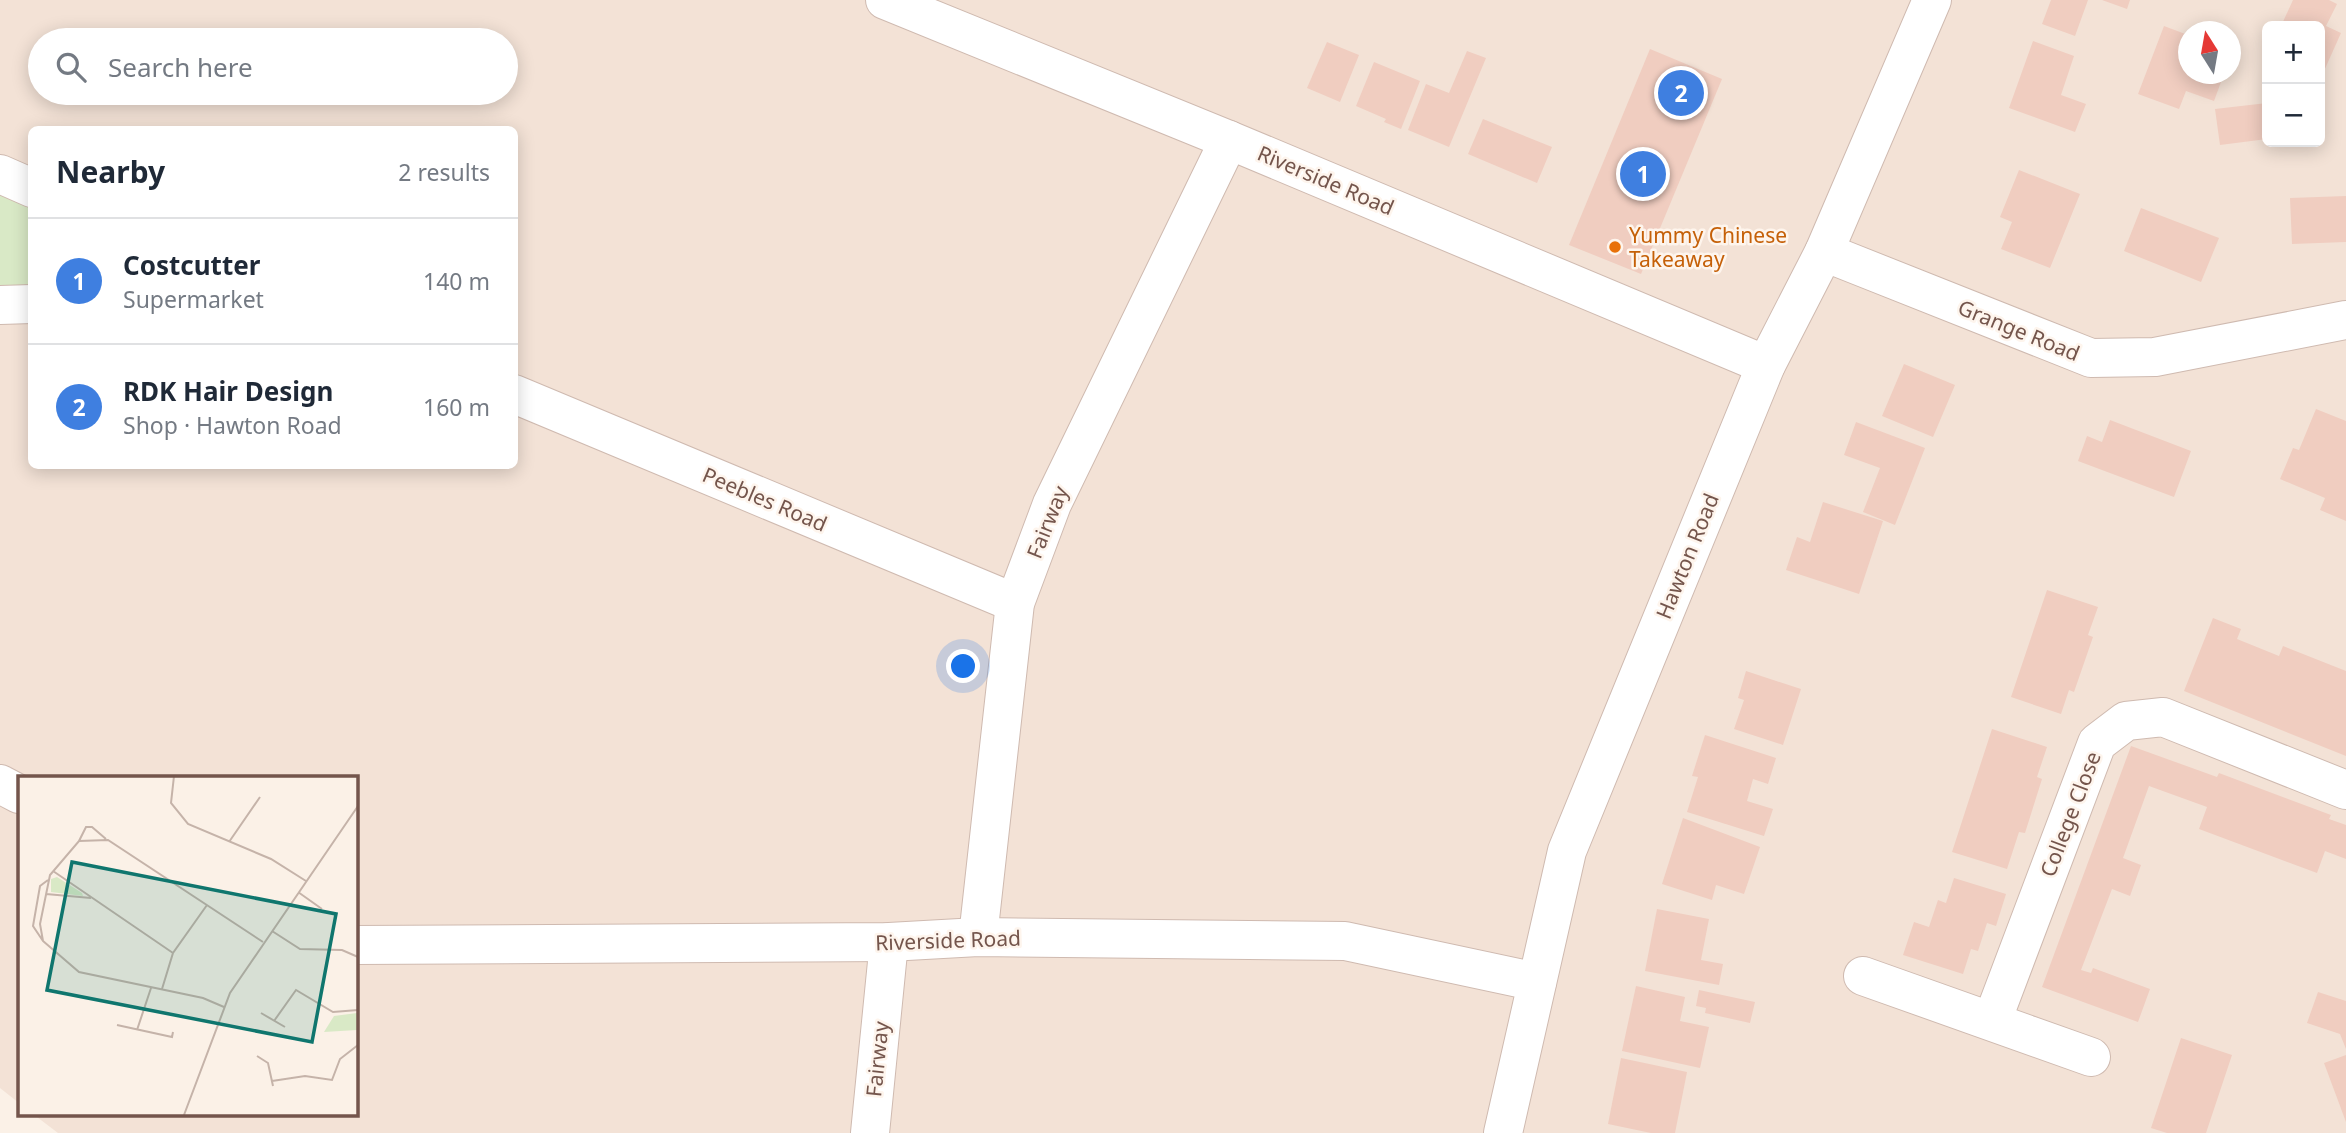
<!DOCTYPE html>
<html lang="en">
<head>
<meta charset="utf-8">
<style>
	body { margin:0; font-family:"Noto Sans",sans-serif; background:#f2f2f3; color:#1f2937 }
	.controls { position:absolute; right:21px; top:21px; display:grid; overflow:hidden; border-radius:10px; box-shadow:0 4px 18px #0003 }
	.controls button { width:63px; height:63px; display:grid; place-items:center; padding:0; border:0; border-bottom:2px solid #e0e1e3; background:#fff; color:#1f2937; font:35px sans-serif }
	.compass { position:absolute; left:2178px; top:21px; width:63px; height:63px; border-radius:50%; background:#fff; box-shadow:0 4px 18px #0003; rotate:349deg }
	.you { position:absolute; left:964px; top:667px; width:24px; height:24px; margin:-18px; border:5px solid #fff; border-radius:50%; background:#1a73e8; box-shadow:0 0 0 10px #1a73e833 }
	.badge { display:grid; place-items:center; width:46px; height:46px; border-radius:50%; background:#df5f52; color:#fff; font-size:23px; font-weight:700 }
	.pin { position:absolute; translate:-50% -50%; border:4px solid #fff; box-shadow:0 2px 7px #0006 }
	.list { margin:0; padding:0; list-style:none }
	h2 { display:flex; justify-content:space-between; align-items:center; height:91px; margin:0; padding:0 28px; font-size:30px }
	h2 small { font-size:23px; font-weight:400; color:#747a83 }
	.list li { display:grid; grid-template-columns:46px 1fr auto; gap:21px; align-items:center; box-sizing:border-box; height:126px; padding:0 28px; border-top:2px solid #e0e1e3 }
	.list b { display:block; font-size:26px; white-space:nowrap }
	.list p { margin:0; font-size:23px; white-space:nowrap; color:#747a83 }
	.list em { font-size:23px; font-style:normal; color:#747a83 }
	.icon { flex:none; width:38px; height:38px; fill:none; stroke:currentColor; stroke-width:2; stroke-linecap:round; stroke-linejoin:round }
	.map { position:relative; flex:none; width:2346px; height:1133px; overflow:hidden }
	.search { position:absolute; background:#fff; box-shadow:0 4px 18px #0003; left:28px; top:28px; width:490px; height:77px; display:flex; align-items:center; gap:18px; box-sizing:border-box; padding:0 24px; border-radius:38px; color:#747a83; font-size:26px }
	.panel { position:absolute; background:#fff; box-shadow:0 4px 18px #0003; left:28px; top:126px; width:490px; height:343px; border-radius:10px }
	.map>svg:first-child { display:block }
	.residential { fill:#f3e2d6; fill-rule:evenodd }
	.green { fill:#d9e9c6 }
	.building { fill:#f0cdc0 }
	.lines { fill:none; stroke-linecap:round; stroke-linejoin:round }
	.minor-casing { stroke:#cfbab0; stroke-width:40 }
	.minor { stroke:#fff; stroke-width:38 }
	.food-dot { fill:#e8710a; stroke:#fef5ed; stroke-width:2.5 }
	.labels { text-anchor:middle; dominant-baseline:central; stroke-width:5; stroke-linejoin:round; paint-order:stroke }
	.street-label { font-size:21px; fill:#74554c; stroke:#fef5ed }
	.food-label { font-size:21px; fill:#c56008; stroke:#fef5ed; text-anchor:start }
	.inset-road { fill:none; stroke:#c5b3a9; stroke-width:2 }
	.view { fill:#0f766e; fill-opacity:0.15; stroke:#0f766e; stroke-width:3.5 }
	.inset-edge { fill:none; stroke:#74554c; stroke-width:3.5 }
</style>
</head>
<body>
<div class="map">
<svg width="2346" height="1133" viewBox="0 0 2346 1133">
	<rect width="100%" height="100%" fill="#fbf1e7"/>
	<path class="residential" d="M0 0H2346V1133H58L33 1114H355V778H19V1103L0 1088ZM2267 26H2320V142H2267ZM2188 32H2230V74H2188ZM40 40H506V93H40ZM32 130H514V466H32Z"/>
	<path class="green" d="M0 189 32 202 31 286 0 288Z"/>
	<g class="building">
		<path d="M2051 0H2088L2075 36 2042 24Z"/>
		<path d="M2102 0H2130L2127 9Z"/>
		<path d="M2293 0H2329L2337 4 2326 26 2341 33 2324 71 2320 70V26H2281Z"/>
		<path d="M2164 26 2188 35V74H2224L2214 101 2186 91 2179 109 2138 94Z"/>
		<path d="M2033 41 2074 56 2061 95 2086 104 2075 132 2009 108Z"/>
		<path d="M1327 42 1359 55 1340 102 1307 88Z"/>
		<path d="M1650 49 1722 79 1641 274 1569 245Z"/>
		<path d="M1467 51 1486 58 1449 147 1408 130 1426 84 1449 93Z"/>
		<path d="M1374 62 1420 81 1401 129 1384 122 1386 119 1356 106Z"/>
		<path d="M2267 103V139L2220 145 2215 109Z"/>
		<path d="M1483 119 1552 147 1537 183 1468 154Z"/>
		<path d="M2019 170 2080 194 2050 268 2001 249 2012 222 2000 217Z"/>
		<path d="M2346 196V242L2292 244 2290 198Z"/>
		<path d="M2141 208 2219 238 2201 282 2124 251Z"/>
		<path d="M1904 364 1955 385 1933 437 1882 416Z"/>
		<path d="M2316 409 2346 421V521L2320 510 2325 498 2280 479 2293 448 2299 450Z"/>
		<path d="M2110 420 2191 451 2174 497 2078 461 2087 436 2102 442Z"/>
		<path d="M1856 422 1925 448 1895 525 1863 512 1880 468 1844 455Z"/>
		<path d="M1823 502 1883 521 1859 594 1786 570 1797 537 1810 542Z"/>
		<path d="M2047 590 2098 607 2088 635 2093 637 2074 692 2069 690 2061 714 2011 697Z"/>
		<path d="M2213 618 2241 629 2237 639 2279 656 2283 646 2346 671V756L2184 691Z"/>
		<path d="M1746 671 1801 689 1783 745 1734 729 1744 700 1738 698Z"/>
		<path d="M1992 729 2047 747 2037 777 2042 779 2025 833 2019 832 2007 869 1952 852Z"/>
		<path d="M1705 735 1776 758 1768 784 1753 779 1747 801 1773 809 1764 836 1687 812 1698 777 1692 776Z"/>
		<path d="M2131 746 2217 777 2219 773 2331 815 2329 819 2346 825V859L2325 851 2317 873 2199 829 2207 807 2149 786 2123 858 2141 865 2130 896 2112 889 2081 970 2091 973 2093 968 2150 989 2138 1022 2042 987Z"/>
		<path d="M1683 818 1760 847 1744 894 1716 885 1712 900 1662 884Z"/>
		<path d="M1954 878 2006 894 1996 926 1987 923 1978 951 1971 949 1963 974 1903 955 1914 922 1929 927 1938 900 1946 903Z"/>
		<path d="M1657 909 1709 919 1701 960 1723 964 1719 985 1645 971Z"/>
		<path d="M1636 986 1685 997 1680 1021 1709 1027 1700 1068 1622 1051Z"/>
		<path d="M1699 990 1755 1002 1750 1023 1705 1013 1706 1008 1696 1006Z"/>
		<path d="M2318 992 2346 1001V1049L2340 1034 2307 1023Z"/>
		<path d="M2181 1038 2232 1055 2206 1133H2167L2151 1128Z"/>
		<path d="M2346 1055V1122L2324 1063Z"/>
		<path d="M1621 1058 1687 1072 1675 1133H1651L1608 1124Z"/>
	</g>
	<g class="lines">
		<g class="minor-casing">
			<g id="minor">
				<path d="M885 0 1229 140 1766 365"/>
				<path d="M0 174 32 188"/>
				<path d="M1824 252 2091 358 2155 357 2346 320"/>
				<path d="M0 305 32 304"/>
				<path d="M514 394 1015 603"/>
				<path d="M0 784 19 794"/>
				<path d="M978 937 1015 603 1052 504 1229 140"/>
				<path d="M355 945 889 942 978 937 1345 941 1537 982"/>
				<path d="M1863 976 2091 1057"/>
				<path d="M1992 1021 2097 743 2126 721 2163 717 2346 790"/>
				<path d="M870 1133 889 942"/>
				<path d="M1503 1133 1567 851 1766 365 1824 252 1932 0"/>
			</g>
		</g>
		<use href="#minor" class="minor"/>
	</g>
	<circle class="food-dot" cx="1615" cy="247" r="7"/>
	<g class="labels">
		<g class="street-label">
			<text transform="translate(1326 180) rotate(23)">Riverside Road</text>
			<text transform="translate(2019 330) rotate(22)">Grange Road</text>
			<text transform="translate(765 499) rotate(23)">Peebles Road</text>
			<text transform="translate(1047 522) rotate(-68)">Fairway</text>
			<text transform="translate(1687 556) rotate(-68)">Hawton Road</text>
			<text transform="translate(2070 814) rotate(-69)">College Close</text>
			<text transform="translate(948 940) rotate(-2)">Riverside Road</text>
			<text transform="translate(877 1059) rotate(-84)">Fairway</text>
		</g>
		<g class="food-label">
			<text x="1629" y="235">Yummy Chinese<tspan x="1629" dy="24">Takeaway</tspan></text>
		</g>
	</g>
	<g transform="translate(18 776)">
		<rect width="340" height="340" fill="#fbf1e7"/>
		<path d="M39 101 64 117 65 120 33 116V103ZM339 237V254L306 256 316 240Z" fill="#d9e9c6"/>
		<path class="inset-road" d="M156 0 153 27 170 48 253 83 288 105M61 65 68 51H74L88 63M211 66 242 21M35 95 155 177M280 116 304 133M28 118 73 122M254 155 282 173 324 174 340 181M25 165 15 150 22 110 30 104M144 213 155 177 189 129M206 231 185 222 61 196 25 165 22 148 32 99 61 65 90 64 245 166M243 237 267 251M256 245 278 214 315 236 340 234M99 249 154 261 155 256M119 254 133 212M239 280 250 287 255 310M254 305 287 300 314 304 322 283 340 269M166 339 212 217 340 30"/>
		<path class="view" d="M54 86 318 138 294 266 29 214Z"/>
		<rect width="340" height="340" class="inset-edge"/>
	</g>
</svg>
<div class="controls">
<button>+</button>
<button>−</button>
</div>
<svg class="compass" viewBox="-18 -18 36 36"><path d="M0-13l5 13h-10z" fill="#e53935"/><path d="M0 13l5-13h-10z" fill="#747a83"/></svg>
<div class="you"></div>
<div class="pin badge" style="left:1643px;top:174px;background:#3f7fe0">1</div>
<div class="pin badge" style="left:1681px;top:93px;background:#3f7fe0">2</div>
<div class="search"><svg class="icon" aria-label="search" viewBox="0 0 24 24"><circle cx="10" cy="10" r="6"/><path d="M15 15l6 6"/></svg>Search here</div>
<section class="panel">
<h2>Nearby<small>2 results</small></h2>
<ul class="list">
<li><span class="badge" style="background:#3f7fe0">1</span><div><b>Costcutter</b><p>Supermarket</p></div><em>140 m</em></li>
<li><span class="badge" style="background:#3f7fe0">2</span><div><b>RDK Hair Design</b><p>Shop · Hawton Road</p></div><em>160 m</em></li>
</ul>
</section>
</div>
</body>
</html>
